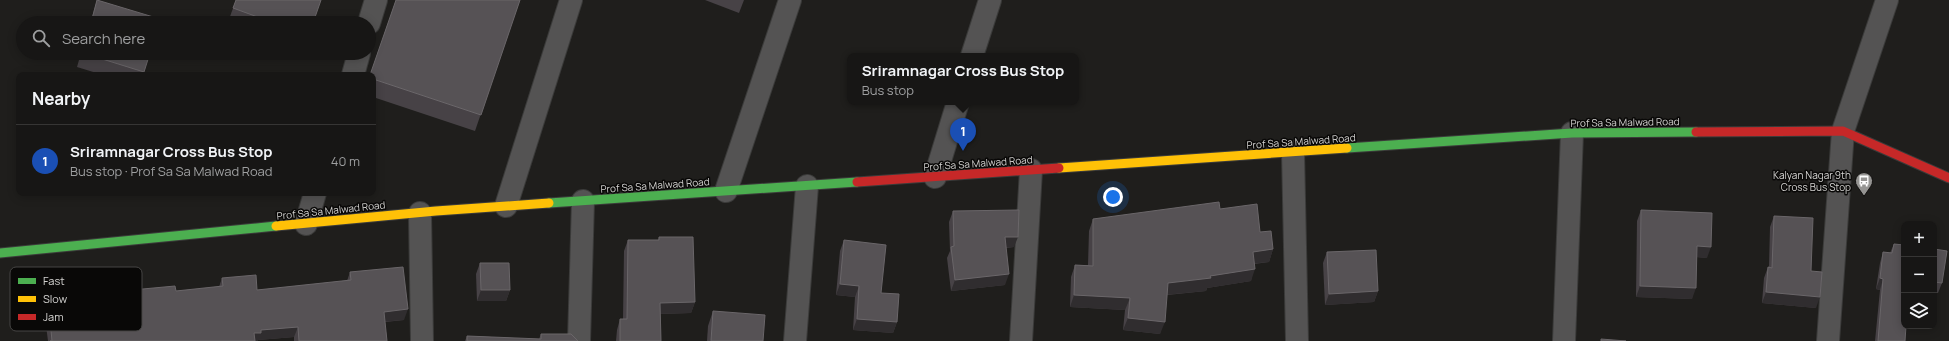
<!DOCTYPE html>
<html lang="en">
<head>
<meta charset="utf-8">
<style>
	body { margin:0; font-family:Manrope,sans-serif; background:#201f1e; color:#f1f3f6 }
	.controls { position:absolute; right:12px; bottom:12px; display:grid; overflow:hidden; border-radius:8px; box-shadow:0 2px 10px #0003 }
	.controls button { width:36px; height:36px; display:grid; place-items:center; padding:0; border:0; border-bottom:1px solid #363534; background:#171615; color:#f1f3f6; font:20px sans-serif }
	.you { position:absolute; left:1113px; top:197px; width:14px; height:14px; margin:-10px; border:3px solid #fff; border-radius:50%; background:#1a73e8; box-shadow:0 0 0 6px #1a73e833 }
	.badge { display:grid; place-items:center; width:26px; height:26px; border-radius:50%; background:#959492; color:#fff; font-size:13px; font-weight:700 }
	.pin { position:absolute; translate:-50% -33px; filter:drop-shadow(0 1px 2px #0008) }
	.pin::after { content:''; position:absolute; top:21px; width:14px; height:12px; background:inherit; clip-path:polygon(0 0,100% 0,50% 100%) }
	.popup { position:absolute; left:847px; top:53px; width:232px; height:52px; box-sizing:border-box; display:grid; place-content:center; border-radius:8px; background:#171615; filter:drop-shadow(0 1px 3px #0005); font-size:13px; white-space:nowrap; color:#9e9fa0 }
	.popup b { font-size:15px; color:#f1f3f6 }
	.popup::after { content:''; position:absolute; left:50%; top:100%; margin-left:-8px; border:8px solid transparent; border-top-color:#171615 }
	.list { margin:0; padding:0; list-style:none }
	h2 { display:flex; justify-content:space-between; align-items:center; height:52px; margin:0; padding:0 16px; font-size:17px }
	h2 small { font-size:13px; font-weight:400; color:#9e9fa0 }
	.list li { display:grid; grid-template-columns:26px 1fr auto; gap:12px; align-items:center; box-sizing:border-box; height:72px; padding:0 16px; border-top:1px solid #363534 }
	.list b { display:block; font-size:15px; white-space:nowrap }
	.list p { margin:0; font-size:13px; white-space:nowrap; color:#9e9fa0 }
	.list em { font-size:13px; font-style:normal; color:#9e9fa0 }
	.icon { flex:none; width:22px; height:22px; fill:none; stroke:currentColor; stroke-width:2; stroke-linecap:round; stroke-linejoin:round }
	.map { position:relative; flex:none; width:1949px; height:341px; overflow:hidden }
	.search { position:absolute; background:#171615; box-shadow:0 2px 10px #0003; left:16px; top:16px; width:360px; height:44px; display:flex; align-items:center; gap:10px; box-sizing:border-box; padding:0 14px; border-radius:22px; color:#9e9fa0; font-size:15px }
	.panel { position:absolute; background:#171615; box-shadow:0 2px 10px #0003; left:16px; top:72px; width:360px; height:124px; border-radius:8px }
	.map>svg:first-child { display:block }
	.lines { fill:none; stroke-linecap:round; stroke-linejoin:round }
	.street-casing { stroke:#3b3b3a; stroke-width:24 }
	.fast-casing { stroke:#3b3b3a; stroke-width:11 }
	.slow-casing { stroke:#3b3b3a; stroke-width:11 }
	.jam-casing { stroke:#3b3b3a; stroke-width:11 }
	.street { stroke:#545353; stroke-width:22 }
	.fast { stroke:#4caf50; stroke-width:9 }
	.slow { stroke:#ffc107; stroke-width:9 }
	.jam { stroke:#c62828; stroke-width:9 }
	.wall { fill:#474246 }
	.shaded-wall { fill:#302d2f }
	.building { fill:#565255; stroke:#6a6669 }
	.labels { text-anchor:middle; dominant-baseline:central; stroke-width:3; stroke-linejoin:round; paint-order:stroke }
	.street-label { font-size:10px; fill:#d4d3d1; stroke:#090807 }
	.poi-label { font-size:10px; fill:#d4d3d1; stroke:#090807; text-anchor:end }
	.key { fill:#090807; stroke:#464544; stroke-width:1 }
	.key-label { font-size:11px; fill:#d4d3d1 }
</style>
</head>
<body>
<div class="map">
<svg width="1949" height="341" viewBox="0 0 1949 341">
	<rect width="100%" height="100%" fill="#1f1e1c"/>
	<g class="lines">
		<g class="street-casing">
			<g id="street">
				<path d="M369 23 376 0"/>
				<path d="M972 56 990 0"/>
				<path d="M353 75 359 53"/>
				<path d="M1293 152 1297 341"/>
				<path d="M935 177 958 102"/>
				<path d="M726 191 790 0"/>
				<path d="M506 206 571 0"/>
				<path d="M420 213 422 341"/>
				<path d="M306 224 315 193"/>
				<path d="M579 341 583 201"/>
				<path d="M795 341 807 186"/>
				<path d="M1021 341 1031 170"/>
				<path d="M1564 341 1572 133"/>
				<path d="M1828 341 1843 131 1887 0"/>
			</g>
		</g>
		<g class="fast-casing">
			<g id="fast">
				<path d="M1347 148 1572 133 1696 132"/>
				<path d="M549 203 857 182"/>
				<path d="M0 253 276 226"/>
			</g>
		</g>
		<g class="slow-casing">
			<g id="slow">
				<path d="M1059 168 1347 148"/>
				<path d="M276 226 436 211 549 203"/>
			</g>
		</g>
		<g class="jam-casing">
			<g id="jam">
				<path d="M1696 132 1843 131 1949 178"/>
				<path d="M857 182 1059 168"/>
			</g>
		</g>
		<use href="#street" class="street"/>
		<use href="#fast" class="fast"/>
		<use href="#slow" class="slow"/>
		<use href="#jam" class="jam"/>
	</g>
	<g class="wall">
		<path d="M97 0 159 23H90Z"/>
		<path d="M236 0 313 23H230L228 22Z"/>
		<path d="M396 0H520L475 131 373 97V75H370Z"/>
		<path d="M705 0H744L739 13Z"/>
		<path d="M81 53H150L143 75H103L77 67Z"/>
		<path d="M1220 209 1260 232 1273 249 1269 262 1254 264 1251 281 1207 288 1206 291 1167 295 1160 334 1123 330 1125 310 1070 307 1071 277 1075 265H1088L1089 231 1093 219Z"/>
		<path d="M1641 210 1707 258 1697 257 1692 299 1636 297 1637 221Z"/>
		<path d="M953 211 1014 247 1006 248 1005 285 951 291 947 258 950 251 949 222Z"/>
		<path d="M1774 216 1811 271 1816 308 1762 303 1764 278 1768 267H1769L1770 227Z"/>
		<path d="M659 237 695 302 691 313 660 314 661 341H616L617 330 620 319H623L624 251 628 240H658Z"/>
		<path d="M844 240 881 293 897 322 893 333 853 330 855 297 836 295 840 251Z"/>
		<path d="M1894 244 1905 341H1875L1880 290 1876 289 1880 263 1883 252 1890 253Z"/>
		<path d="M1934 249 1942 283 1938 293H1934Z"/>
		<path d="M1327 252 1378 291 1374 302 1325 305 1323 263Z"/>
		<path d="M480 263 510 290 506 301H477L476 274Z"/>
		<path d="M350 272 404 320 385 322 387 341H294V337L258 340V341H48L44 310 48 299 63 298 65 292 132 290 176 291 219 287 222 278 257 290 347 281Z"/>
		<path d="M713 311 763 341H707L708 326Z"/>
		<path d="M541 334 578 341H465L467 336 539 339Z"/>
	</g>
	<g class="shaded-wall">
		<path d="M1005 237H1018L1014 247 1001 248Z"/>
		<path d="M1697 246 1711 247 1707 258 1693 257Z"/>
		<path d="M1273 249 1269 262 1249 264 1253 252Z"/>
		<path d="M1255 269 1251 281 1207 288 1206 291 1164 295 1168 283Z"/>
		<path d="M1009 274 1005 285 951 291 955 280Z"/>
		<path d="M1880 278 1883 279 1880 290 1876 289Z"/>
		<path d="M840 284 859 286 855 297 836 295Z"/>
		<path d="M1640 286 1696 288 1692 299 1636 297Z"/>
		<path d="M481 290H510L506 301H477Z"/>
		<path d="M1378 291 1374 302 1325 305 1329 294Z"/>
		<path d="M1766 292 1820 297 1816 308 1762 303Z"/>
		<path d="M1074 295 1130 298 1125 310 1070 307Z"/>
		<path d="M695 302 691 313 656 314 660 303Z"/>
		<path d="M408 309 404 320 380 322 384 312Z"/>
		<path d="M1128 318 1165 322 1160 334 1123 330Z"/>
		<path d="M857 319 897 322 893 333 853 330Z"/>
		<path d="M298 327 294 337 258 340V341H252L254 333 261 330Z"/>
	</g>
	<g class="building">
		<path d="M97 0 160 19 159 23H91Z"/>
		<path d="M236 0H321L313 23H274L233 8Z"/>
		<path d="M396 0H520L481 115 373 79V75H370Z"/>
		<path d="M83 53H150L144 72Z"/>
		<path d="M1219 202 1220 209 1257 204 1260 232 1271 231 1273 249 1253 252 1255 269 1210 276 1211 278 1168 283 1165 322 1128 318 1130 298 1074 295 1075 265 1093 266V219Z"/>
		<path d="M1019 210 1018 237H1005L1009 274 955 280 951 247 954 246 953 211Z"/>
		<path d="M1641 210 1712 213 1711 247 1697 246 1696 288 1640 286Z"/>
		<path d="M1774 216 1813 218 1811 271 1822 272 1820 297 1766 292 1768 267 1772 268Z"/>
		<path d="M659 237H693L695 302 660 303 661 341H620V319H627L628 240H659Z"/>
		<path d="M844 240 886 245 881 293 899 294 897 322 857 319 859 286 840 284Z"/>
		<path d="M1894 244 1904 245V326H1906L1905 341H1878L1883 279 1880 278 1883 252 1892 253Z"/>
		<path d="M1934 249 1947 251 1942 283 1934 282Z"/>
		<path d="M1376 250 1378 291 1329 294 1327 252Z"/>
		<path d="M480 263H509L510 290H481Z"/>
		<path d="M403 267 408 309 384 312 387 341H299L298 327 261 330V333H254L255 341H50H52L48 299 65 298V292L132 285V290L175 286 176 291 223 286 222 278 256 275 257 290 351 280 350 272Z"/>
		<path d="M713 311 765 315 763 341H711Z"/>
		<path d="M541 334H571L578 341H467V336L541 339Z"/>
		<path d="M1601 339 1626 341H1601Z"/>
	</g>
	<defs>
		<g id="bus-pin" transform="scale(0.9)"><path d="M0 17L-7.5 6A9.5 9.5 0 1 1 7.5 6Z" fill="#959492" stroke="#090807"/><path d="M-5-6H5V4H4V6H2V4H-2V6H-4V4H-5ZM-3.5-4V0h7V-4ZM-3.5 1.2v1.5H-2V1.2ZM2 1.2v1.5H3.5V1.2Z" fill="#fff"/></g>
	</defs>
	<g fill-rule="evenodd">
		<use href="#bus-pin" x="1864" y="181"/>
	</g>
	<g class="labels">
		<g class="street-label">
			<text transform="translate(1625 122) rotate(-1)">Prof Sa Sa Malwad Road</text>
			<text transform="translate(1301 141) rotate(-4)">Prof Sa Sa Malwad Road</text>
			<text transform="translate(978 163) rotate(-4)">Prof Sa Sa Malwad Road</text>
			<text transform="translate(655 185) rotate(-4)">Prof Sa Sa Malwad Road</text>
			<text transform="translate(331 210) rotate(-6)">Prof Sa Sa Malwad Road</text>
		</g>
		<g class="poi-label">
			<text x="1851" y="175">Kalyan Nagar 9th<tspan x="1851" dy="12">Cross Bus Stop</tspan></text>
		</g>
	</g>
	<rect x="10" y="267" width="132" height="64" rx="6" class="key"/>
	<rect x="18" y="278" width="18" height="6" fill="#4caf50"/>
	<rect x="18" y="296" width="18" height="6" fill="#ffc107"/>
	<rect x="18" y="314" width="18" height="6" fill="#c62828"/>
	<g class="key-label">
		<text x="43" y="285">Fast</text>
		<text x="43" y="303">Slow</text>
		<text x="43" y="321">Jam</text>
	</g>
</svg>
<div class="controls">
<button>+</button>
<button>−</button>
<button><svg class="icon" aria-label="layers" viewBox="0 0 24 24"><path d="M12 4l9 5-9 5-9-5zM3 14l9 5 9-5"/></svg></button>
</div>
<div class="you"></div>
<div class="pin badge" style="left:963px;top:151px;background:#1a4fb4">1</div>
<div class="popup"><b>Sriramnagar Cross Bus Stop</b>Bus stop</div>
<div class="search"><svg class="icon" aria-label="search" viewBox="0 0 24 24"><circle cx="10" cy="10" r="6"/><path d="M15 15l6 6"/></svg>Search here</div>
<section class="panel">
<h2>Nearby<small></small></h2>
<ul class="list">
<li><span class="badge" style="background:#1a4fb4">1</span><div><b>Sriramnagar Cross Bus Stop</b><p>Bus stop · Prof Sa Sa Malwad Road</p></div><em>40 m</em></li>
</ul>
</section>
</div>
</body>
</html>
